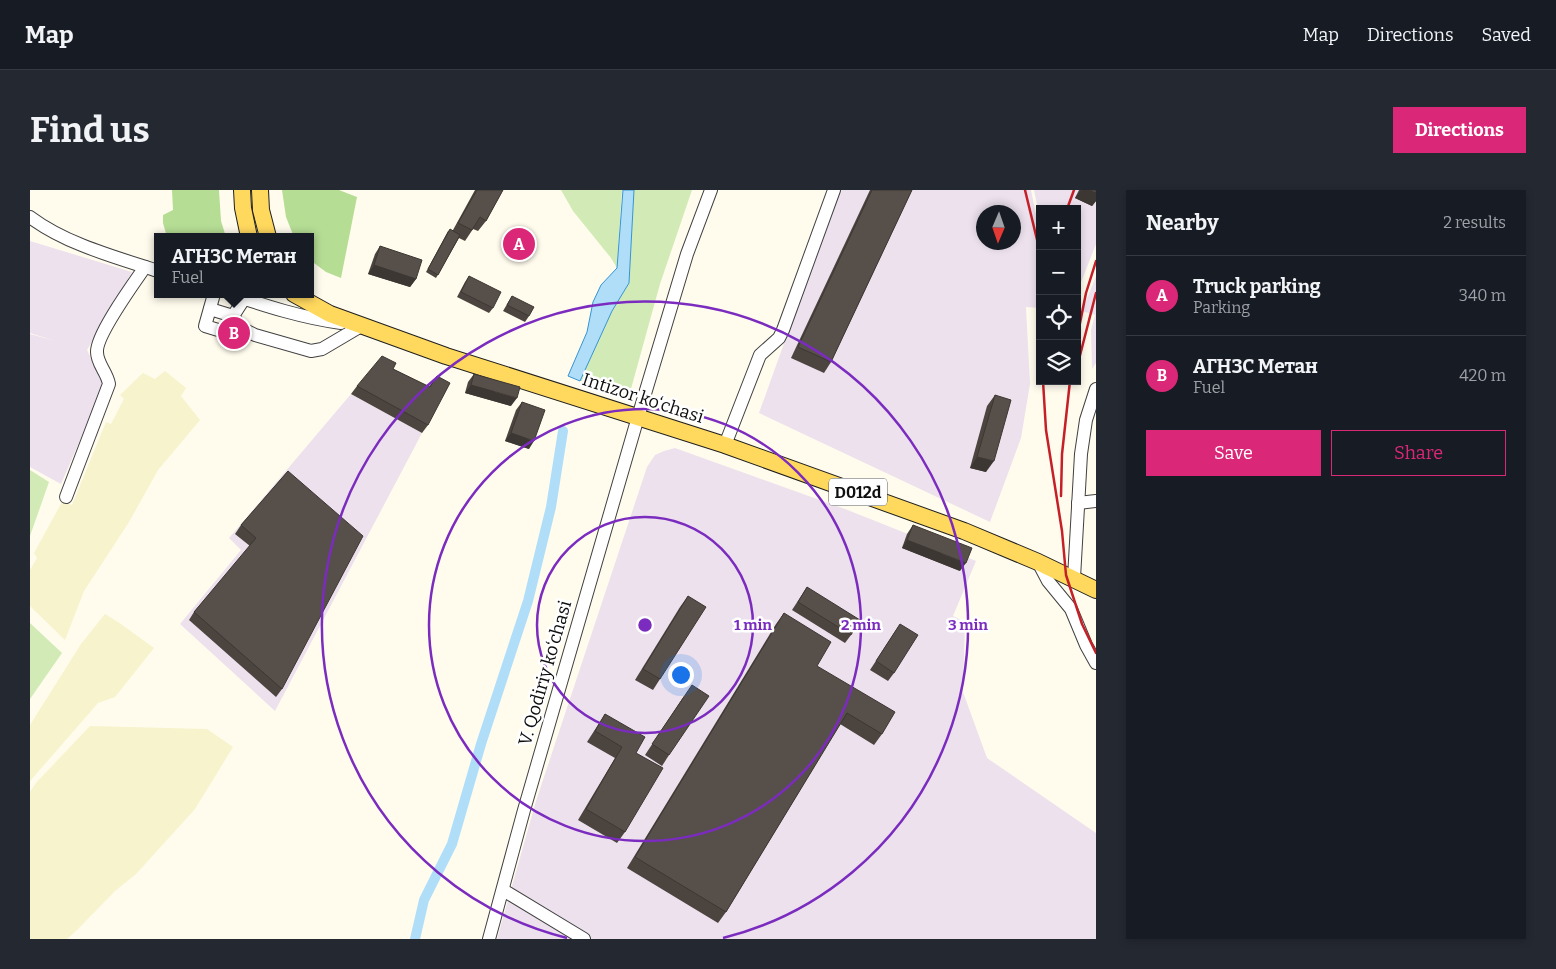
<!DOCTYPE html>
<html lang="en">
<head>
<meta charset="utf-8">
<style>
	body { margin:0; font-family:Bitter,serif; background:#242831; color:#f1f3f6 }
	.controls { position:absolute; right:15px; top:15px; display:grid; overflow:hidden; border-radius:0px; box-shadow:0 2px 8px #0003 }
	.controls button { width:45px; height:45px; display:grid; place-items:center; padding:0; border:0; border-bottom:1px solid #363941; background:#171b24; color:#f1f3f6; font:25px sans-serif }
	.compass { position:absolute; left:946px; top:15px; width:45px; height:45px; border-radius:50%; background:#171b24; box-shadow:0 2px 8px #0003; rotate:182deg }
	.you { position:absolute; left:650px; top:484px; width:18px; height:18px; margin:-12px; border:4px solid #fff; border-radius:50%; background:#1a73e8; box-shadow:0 0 0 8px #1a73e833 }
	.badge { display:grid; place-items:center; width:32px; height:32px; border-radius:50%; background:#db2777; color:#fff; font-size:16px; font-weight:700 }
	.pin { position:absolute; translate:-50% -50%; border:2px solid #fff; box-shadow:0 1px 5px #0006 }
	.popup { position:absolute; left:124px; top:43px; width:160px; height:65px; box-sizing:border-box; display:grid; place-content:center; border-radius:0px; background:#171b24; filter:drop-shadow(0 1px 4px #0005); font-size:16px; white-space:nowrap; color:#9ea1a6 }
	.popup b { font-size:19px; color:#f1f3f6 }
	.popup::after { content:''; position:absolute; left:50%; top:100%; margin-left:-10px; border:10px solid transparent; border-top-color:#171b24 }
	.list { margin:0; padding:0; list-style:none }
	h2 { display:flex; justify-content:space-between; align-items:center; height:65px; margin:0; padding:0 20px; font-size:21px }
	h2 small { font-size:16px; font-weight:400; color:#9ea1a6 }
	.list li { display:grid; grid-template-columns:32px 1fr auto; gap:15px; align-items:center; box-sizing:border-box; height:80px; padding:0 20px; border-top:1px solid #363941 }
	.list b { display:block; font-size:19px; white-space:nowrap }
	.list p { margin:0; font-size:16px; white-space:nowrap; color:#9ea1a6 }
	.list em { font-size:16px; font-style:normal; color:#9ea1a6 }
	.actions { display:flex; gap:10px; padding:15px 20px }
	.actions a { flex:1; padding:11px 0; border:1px solid #db2777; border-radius:0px; text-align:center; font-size:18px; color:#db2777 }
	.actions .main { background:#db2777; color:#fff }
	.icon { flex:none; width:28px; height:28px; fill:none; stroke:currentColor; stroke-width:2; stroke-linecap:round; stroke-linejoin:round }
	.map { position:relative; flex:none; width:1066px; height:749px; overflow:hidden; border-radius:0px }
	header { display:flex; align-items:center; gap:30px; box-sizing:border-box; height:70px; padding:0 25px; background:#171b24; border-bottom:1px solid #363941 }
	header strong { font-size:24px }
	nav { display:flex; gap:28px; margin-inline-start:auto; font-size:18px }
	.intro { display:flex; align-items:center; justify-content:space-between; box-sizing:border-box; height:120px; padding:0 30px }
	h1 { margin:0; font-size:35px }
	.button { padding:12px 22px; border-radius:0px; background:#db2777; color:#fff; font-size:18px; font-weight:700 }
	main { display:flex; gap:30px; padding:0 30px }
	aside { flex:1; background:#171b24; border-radius:0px; box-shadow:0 2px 8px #0003 }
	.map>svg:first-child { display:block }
	.industrial { fill:#ece1ed; fill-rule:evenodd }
	.farmland { fill:#f6f3cd }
	.green { fill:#d2ebb6 }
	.forest { fill:#b5dd94 }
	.water { fill:#b0def9; stroke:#3494d4 }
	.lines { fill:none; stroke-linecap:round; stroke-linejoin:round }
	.canal { stroke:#b0def9; stroke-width:10 }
	.minor-casing { stroke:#414141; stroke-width:14 }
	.major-casing { stroke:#1f1f1f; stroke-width:18 }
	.minor { stroke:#fff; stroke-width:12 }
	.major { stroke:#ffd85e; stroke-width:16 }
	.rail { stroke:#c51f27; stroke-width:2.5 }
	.wall { fill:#4b443f }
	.shaded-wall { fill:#3d3733 }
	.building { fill:#574f49; stroke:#3d3733 }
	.ring { fill:none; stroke:#7b2cbf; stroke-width:2.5 }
	.labels { text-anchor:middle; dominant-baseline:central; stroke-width:5; stroke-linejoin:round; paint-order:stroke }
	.shield { fill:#fff; stroke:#565656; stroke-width:1 }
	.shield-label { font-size:16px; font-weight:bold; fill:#0e0e0e }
	.street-label { font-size:18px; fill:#0e0e0e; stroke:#fff }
	.centre { fill:#7b2cbf; stroke:#fff; stroke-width:2.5 }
	.ring-label { font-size:15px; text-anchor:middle; font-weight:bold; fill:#7b2cbf; stroke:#fff; stroke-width:5; stroke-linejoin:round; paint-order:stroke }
</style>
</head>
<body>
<header>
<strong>Map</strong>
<nav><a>Map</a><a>Directions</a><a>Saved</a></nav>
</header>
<div class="intro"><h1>Find us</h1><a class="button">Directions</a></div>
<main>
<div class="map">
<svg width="1066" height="749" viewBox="0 0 1066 749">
	<rect width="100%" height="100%" fill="#fffcee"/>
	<g class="industrial">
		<path d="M809 0H1001L1010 45V118L996 117 1000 194 991 248 960 332 729 223ZM954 22H984V52H954Z"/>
		<path d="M1004 0H1066V54L1050 95H1047V19H1010V30Z"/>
		<path d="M0 51 102 82 57 160 74 195 31 294 0 277V144L25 151 0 143Z"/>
		<path d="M1066 86V173L1062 179 1061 140 1065 125 1052 121Z"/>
		<path d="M321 204 392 243 245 521 150 434 211 360 199 348Z"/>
		<path d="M645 258 815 319 946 371 923 426 935 432 933 502 957 568 1066 643V749H467L506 611 617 277 625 265 634 261Z"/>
	</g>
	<g class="farmland">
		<path d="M135 181 156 198 151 206 170 230 128 280 99 332 54 401 35 450 0 416V380L7 368 4 363 32 312 42 315 76 232 81 234 94 209 90 205 113 183 125 189Z"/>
		<path d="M75 424 88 432 124 458 85 507 68 513 0 591V535L51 454Z"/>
		<path d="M60 536 177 539 203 557 165 619 106 684 85 701 47 740 37 749H0V602L5 594Z"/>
	</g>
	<g class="green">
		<path d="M531 0H592L587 78 581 68 543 21Z"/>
		<path d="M604 0H662L630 94 599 206 550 191 582 121 599 93Z"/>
		<path d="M0 280 19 292 0 346Z"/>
		<path d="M0 433 32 463 0 509Z"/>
	</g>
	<g class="forest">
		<path d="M142 0H189L191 31 196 47H137L133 33V25L143 20Z"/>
		<path d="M252 0H309L327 7 311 88 296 82 280 70V47H264L256 27Z"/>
	</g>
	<path class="water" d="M593 0H604L599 93 582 121 550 191 538 186 557 142 563 112 571 95 587 78Z"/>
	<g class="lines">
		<path class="canal" d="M385 749 394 710 422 654 451 554 498 411 521 317 533 241"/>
		<g class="minor-casing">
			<g id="minor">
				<path d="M0 27C36 54 85 67 128 81"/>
				<path d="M184 104 175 136 198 143 203 126 214 109"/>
				<path d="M200 104C236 116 273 128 311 133"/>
				<path d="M180 119 203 126 211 138 225 145 281 161 292 159 331 136"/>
				<path d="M695 255 730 165 749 148 753 140 804 0"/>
				<path d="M36 307 79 194C77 182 67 174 67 162 66 145 104 93 115 77"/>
				<path d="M1048 313 1066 311"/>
				<path d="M1008 372 1018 391 1041 419 1056 455 1066 473"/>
				<path d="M1044 388 1051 264 1056 230 1066 199"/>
				<path d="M473 700 554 749"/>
				<path d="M459 749 494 620 608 227 657 64 681 0"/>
			</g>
		</g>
		<g class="major-casing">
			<g id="major">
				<path d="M212 0 213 18 219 47"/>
				<path d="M230 0 231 20 238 47"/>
				<path d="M264 104 300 124 416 166 695 255 934 341 1008 372 1066 400"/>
			</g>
		</g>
		<use href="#minor" class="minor"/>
		<use href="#major" class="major"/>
		<g class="rail">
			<path d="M995 0 1010 62"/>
			<path d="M1037 19 1044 0"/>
			<path d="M1047 148 1056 103 1066 71"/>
			<path d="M1047 177 1066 103"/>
			<path d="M1013 191 1016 240 1032 341 1036 385 1052 434 1066 463"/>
			<path d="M1031 306 1032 264 1040 191"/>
		</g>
	</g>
	<g class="wall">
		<path d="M445 0H473L456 31 448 41 443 39 435 51 429 48 406 88 396 82 418 41 423 40Z"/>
		<path d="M840 0H882L801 172 794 183 761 168Z"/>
		<path d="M1049 0H1066V11L1062 16 1045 8Z"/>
		<path d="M350 56 386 89 380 97 338 84 345 64Z"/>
		<path d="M439 86 463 118 459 123 427 107 435 92Z"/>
		<path d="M482 106 499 126 495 132 473 121Z"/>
		<path d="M363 179 399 197 407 186 398 235 392 243 321 204 327 196Z"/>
		<path d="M444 184 481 216 435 203 438 192Z"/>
		<path d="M965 205 956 282 940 278 957 216Z"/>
		<path d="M492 212 499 259 475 251 486 220Z"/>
		<path d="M258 281 252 499 246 507 159 430 164 422 220 356 205 344 211 335Z"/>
		<path d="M883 335 930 381 872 358 877 344Z"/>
		<path d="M777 397 821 445 815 453 762 420Z"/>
		<path d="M658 406 630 489 623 500 605 490 650 417Z"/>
		<path d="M754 423 787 476 852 544 844 555 810 534 696 722 688 733 597 678 746 434Z"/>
		<path d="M870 434 864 483 858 491 840 480Z"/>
		<path d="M654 506 639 565 632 576 615 565Z"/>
		<path d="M575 524 606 563 595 642 587 653 548 630 585 568 557 552Z"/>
	</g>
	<g class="shaded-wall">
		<path d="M1051 0H1059L1066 3V11L1062 16 1045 8Z"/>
		<path d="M344 75 386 89 380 97 338 84Z"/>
		<path d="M441 195 487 208 481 216 435 203Z"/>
		<path d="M481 243 504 251 499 259 475 251Z"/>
		<path d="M947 267 964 271 956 282 940 278Z"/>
		<path d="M877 350 936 373 930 381 872 358Z"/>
	</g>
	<g class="building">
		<path d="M447 0H473L456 31 450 27 442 40 428 33Z"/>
		<path d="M842 0H882L801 172 768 157Z"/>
		<path d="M1059 0H1066V3Z"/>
		<path d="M420 39 430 45 408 85 398 79Z"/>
		<path d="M350 56 392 70 386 89 344 75Z"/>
		<path d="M439 86 471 102 463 118 431 102Z"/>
		<path d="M482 106 504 117 499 126 477 115Z"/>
		<path d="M352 166 366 173 363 179 400 197 407 186 420 193 398 235 327 196Z"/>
		<path d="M444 184 490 197 487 208 441 195Z"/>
		<path d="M965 205 981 210 964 271 947 267Z"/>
		<path d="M492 212 515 220 504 251 481 243Z"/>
		<path d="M258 281 333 346 252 499 164 422 226 348 211 335Z"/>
		<path d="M883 335 942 358 936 373 877 350Z"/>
		<path d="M777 397 830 430 821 445 768 412Z"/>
		<path d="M658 406 676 417 630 489 613 479Z"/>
		<path d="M754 423 801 452 787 476 865 522 852 544 817 523 696 722 605 667Z"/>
		<path d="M870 434 888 445 864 483 846 471Z"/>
		<path d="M662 495 679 506 639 565 622 554Z"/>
		<path d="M575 524 615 547 606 563 633 578 595 642 556 619 592 557 565 541Z"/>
	</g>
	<g class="ring">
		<circle cx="615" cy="435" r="108"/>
		<circle cx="615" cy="435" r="216"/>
		<path d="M537 748A323 323 0 1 1 693 748"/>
	</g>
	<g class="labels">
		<rect class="shield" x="799" y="288.5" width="58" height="27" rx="4"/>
		<g class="shield-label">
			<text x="828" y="302">D012d</text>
		</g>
		<g class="street-label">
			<text transform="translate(613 208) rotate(18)">Intizor ko‘chasi</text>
			<text transform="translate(515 483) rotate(-74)">V. Qodiriy ko‘chasi</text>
		</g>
	</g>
	<circle cx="615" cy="435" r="8" class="centre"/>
	<g class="ring-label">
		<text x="723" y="440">1 min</text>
		<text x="831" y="440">2 min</text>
		<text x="938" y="440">3 min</text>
	</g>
</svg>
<div class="controls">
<button>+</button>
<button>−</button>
<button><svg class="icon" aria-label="locate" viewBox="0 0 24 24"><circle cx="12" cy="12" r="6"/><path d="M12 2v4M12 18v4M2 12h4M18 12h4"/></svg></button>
<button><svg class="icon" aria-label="layers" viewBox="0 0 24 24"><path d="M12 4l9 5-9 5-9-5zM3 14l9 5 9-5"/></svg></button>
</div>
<svg class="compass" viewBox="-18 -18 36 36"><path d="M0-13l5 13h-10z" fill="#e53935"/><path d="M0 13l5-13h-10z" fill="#9ea1a6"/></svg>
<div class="you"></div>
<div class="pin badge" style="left:489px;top:54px">A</div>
<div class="pin badge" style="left:204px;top:143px">B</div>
<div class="popup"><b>АГНЗС Метан</b>Fuel</div>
</div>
<aside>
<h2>Nearby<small>2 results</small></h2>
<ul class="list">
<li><span class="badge">A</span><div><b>Truck parking</b><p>Parking</p></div><em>340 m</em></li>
<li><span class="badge">B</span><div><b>АГНЗС Метан</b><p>Fuel</p></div><em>420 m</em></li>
</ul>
<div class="actions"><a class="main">Save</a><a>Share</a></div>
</aside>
</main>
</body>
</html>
